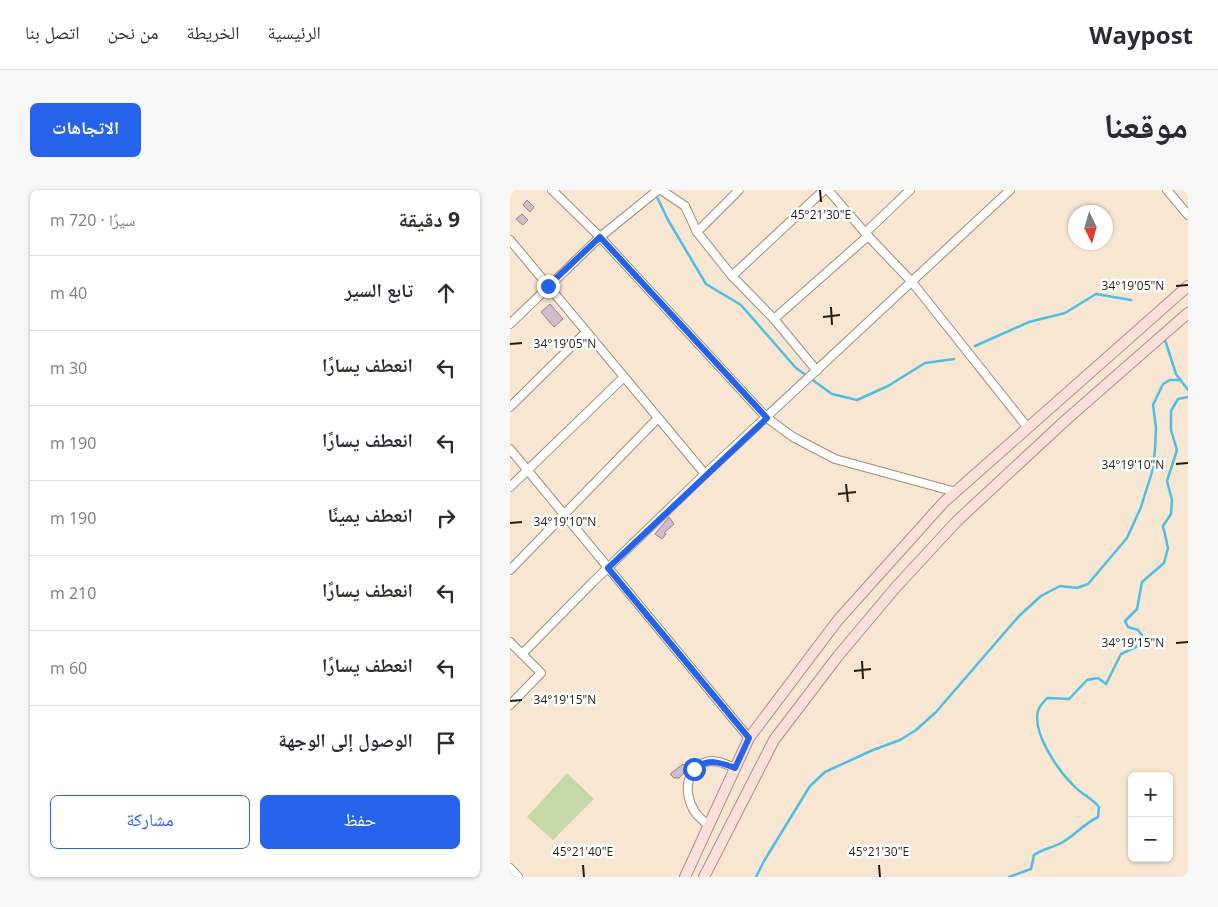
<!DOCTYPE html>
<html lang="ar">
<head>
<meta charset="utf-8">
<style>
	body { margin:0; font-family:"Open Sans","Noto Naskh Arabic",sans-serif; background:#f7f7f7; color:#2b2b33; direction:rtl }
	.controls { position:absolute; right:15px; bottom:15px; display:grid; overflow:hidden; border-radius:8px; box-shadow:0 1px 4px #0004 }
	.controls button { width:45px; height:45px; display:grid; place-items:center; padding:0; border:0; border-bottom:1px solid #e1e1e2; background:#fff; color:#2b2b33; font:25px sans-serif }
	.compass { position:absolute; left:558px; top:15px; width:45px; height:45px; border-radius:50%; background:#fff; box-shadow:0 1px 4px #0004; rotate:175deg }
	.stop { position:absolute; width:15px; height:15px; margin:-11px; border:4px solid #2563eb; border-radius:50%; background:#fff }
	.stop.end { background:#2563eb; border-color:#fff; box-shadow:0 1px 5px #0008 }
	.list { margin:0; padding:0; list-style:none }
	h2 { display:flex; justify-content:space-between; align-items:center; height:65px; margin:0; padding:0 20px; font-size:21px }
	h2 small { font-size:16px; font-weight:400; color:#7c7c81 }
	.list li { display:grid; grid-template-columns:32px 1fr auto; gap:15px; align-items:center; box-sizing:border-box; height:75px; padding:0 20px; border-top:1px solid #e1e1e2 }
	.list b { display:block; font-size:19px; white-space:nowrap }
	.list em { font-size:16px; font-style:normal; color:#7c7c81 }
	.actions { display:flex; gap:10px; padding:15px 20px }
	.actions a { flex:1; padding:11px 0; border:1px solid #2563eb; border-radius:8px; text-align:center; font-size:18px; color:#2563eb }
	.actions .main { background:#2563eb; color:#fff }
	.icon { flex:none; width:28px; height:28px; fill:none; stroke:currentColor; stroke-width:2; stroke-linecap:round; stroke-linejoin:round }
	.map { position:relative; flex:none; width:678px; height:687px; overflow:hidden; direction:ltr; border-radius:8px }
	header { display:flex; align-items:center; gap:30px; box-sizing:border-box; height:70px; padding:0 25px; background:#fff; border-bottom:1px solid #e1e1e2 }
	header strong { font-size:24px }
	nav { display:flex; gap:28px; margin-inline-start:auto; font-size:18px }
	.intro { display:flex; align-items:center; justify-content:space-between; box-sizing:border-box; height:120px; padding:0 30px }
	h1 { margin:0; font-size:35px }
	.button { padding:12px 22px; border-radius:8px; background:#2563eb; color:#fff; font-size:18px; font-weight:700 }
	main { display:flex; gap:30px; padding:0 30px }
	aside { flex:1; background:#fff; border-radius:8px; box-shadow:0 1px 4px #0004 }
	.map>svg:first-child { display:block }
	.green { fill:#c3d8a6 }
	.lines { fill:none; stroke-linecap:round; stroke-linejoin:round }
	.stream { stroke:#4ebee5; stroke-width:2.5 }
	.building { fill:#d2bbca; stroke:#95808f }
	.minor-casing { stroke:#9e8e7b; stroke-width:10 }
	.major-casing { stroke:#b08d87; stroke-width:12 }
	.minor { stroke:#fff; stroke-width:8 }
	.major { stroke:#fddfdc; stroke-width:10 }
	.route { stroke:#2563eb; stroke-width:6 }
	.ticks { fill:none; stroke:#231d16; stroke-width:2 }
	.ticks-label { font-size:12px; text-anchor:middle; fill:#231d16; stroke:#fff; stroke-width:5; stroke-linejoin:round; paint-order:stroke }
</style>
</head>
<body>
<header>
<strong>Waypost</strong>
<nav><a>الرئيسية</a><a>الخريطة</a><a>من نحن</a><a>اتصل بنا</a></nav>
</header>
<div class="intro"><h1>موقعنا</h1><a class="button">الاتجاهات</a></div>
<main>
<div class="map">
<svg width="678" height="687" viewBox="0 0 678 687">
	<rect width="100%" height="100%" fill="#f7e6d1"/>
	<path class="green" d="M57 583 84 609 43 650 17 627Z"/>
	<g class="lines">
		<g class="stream">
			<path d="M147 7 158 30 196 94 231 115 286 178 322 204 347 210 378 196 415 173 444 169"/>
			<path d="M655 150 666 184 678 200"/>
			<path d="M465 156 519 132 555 123 586 104 621 110"/>
			<path d="M246 687 254 671 300 596 315 582 363 560 390 550 406 540 426 522 509 426 531 406 550 396 567 398 578 394 617 348 631 317 642 282 645 260 646 238 643 215 653 194 660 190H671"/>
			<path d="M499 687 521 679 524 665C534 658 543 658 553 652 565 645 575 633 588 627L589 617C582 608 571 604 563 595 548 580 522 543 528 521 529 516 534 512 537 508L559 509 577 490 588 488 596 494 611 464 630 455 632 445 628 440 618 437 615 431 627 419 632 392 654 373 658 358 653 336 661 324 662 310 657 291 667 260 661 240V221L668 209 678 207"/>
		</g>
	</g>
	<g class="building">
		<path d="M17 10 24 17 20 22 13 15Z"/>
		<path d="M12 24 18 30 13 35 6 29Z"/>
		<path d="M40 114 53 129 44 137 31 122Z"/>
		<path d="M159 327 164 334 154 343 156 344 152 349 145 344Z"/>
		<path d="M173 574 178 579 169 588H164L160 584Z"/>
	</g>
	<g class="lines">
		<g class="minor-casing">
			<g id="minor">
				<path d="M42 0 90 47 257 228 283 247 325 269 446 302"/>
				<path d="M151 0 175 16 187 42 222 86 264 129 307 181"/>
				<path d="M318 0 358 46 402 92 518 238"/>
				<path d="M657 0 678 25"/>
				<path d="M187 42 229 0"/>
				<path d="M355 43 400 0"/>
				<path d="M0 50 195 284"/>
				<path d="M222 86 314 0"/>
				<path d="M264 129 358 46"/>
				<path d="M0 134 90 47 148 0"/>
				<path d="M0 217 76 142"/>
				<path d="M0 259 239 548"/>
				<path d="M0 297 114 187"/>
				<path d="M0 380 148 228"/>
				<path d="M0 452 31 483 0 515"/>
				<path d="M12 464 83 392 195 284 500 0"/>
				<path d="M199 636C194 631 188 627 185 622 172 603 176 573 202 571 210 571 218 575 225 578"/>
				<path d="M0 678 8 687"/>
			</g>
		</g>
		<g class="major-casing">
			<g id="major">
				<path d="M175 687 239 548 328 430 434 312 678 96"/>
				<path d="M194 687 264 550 328 466 386 397 447 331 557 229 678 123"/>
			</g>
		</g>
		<use href="#minor" class="minor"/>
		<use href="#major" class="major"/>
	</g>
	<g class="lines">
		<path class="route" d="M38 96 90 47 257 228 98 378 239 548 225 578C209 572 198 568 184 579"/>
	</g>
	<path class="ticks" d="M310 0 311 12M666 96 678 95M321 117 322 135M313 127 330 125M0 154 12 153M666 274 678 273M336 294 338 312M328 304 346 302M0 333 12 332M666 453 678 452M352 471 353 489M344 481 361 479M0 511 12 510M73 675 74 687M369 675 370 687"/>
	<g class="ticks-label">
		<text x="311" y="29">45°21'30"E</text>
		<text x="623" y="100">34°19'05"N</text>
		<text x="55" y="158">34°19'05"N</text>
		<text x="623" y="279">34°19'10"N</text>
		<text x="55" y="336">34°19'10"N</text>
		<text x="623" y="457">34°19'15"N</text>
		<text x="55" y="514">34°19'15"N</text>
		<text x="73" y="666">45°21'40"E</text>
		<text x="369" y="666">45°21'30"E</text>
	</g>
</svg>
<div class="controls">
<button>+</button>
<button>−</button>
</div>
<svg class="compass" viewBox="-18 -18 36 36"><path d="M0-13l5 13h-10z" fill="#e53935"/><path d="M0 13l5-13h-10z" fill="#7c7c81"/></svg>
<div class="stop" style="left:184px;top:579px"></div>
<div class="stop end" style="left:38px;top:96px"></div>
</div>
<aside>
<h2>9 دقيقة<small>سيرًا · 720 m</small></h2>
<ul class="list">
<li><svg class="icon" aria-label="ahead" viewBox="0 0 24 24"><path d="M12 20V5M6 11l6-6 6 6"/></svg><div><b>تابع السير</b></div><em>40 m</em></li>
<li><svg class="icon" aria-label="left" viewBox="0 0 24 24"><path d="M17 20v-9H6M10 6l-5 5 5 5"/></svg><div><b>انعطف يسارًا</b></div><em>30 m</em></li>
<li><svg class="icon" aria-label="left" viewBox="0 0 24 24"><path d="M17 20v-9H6M10 6l-5 5 5 5"/></svg><div><b>انعطف يسارًا</b></div><em>190 m</em></li>
<li><svg class="icon" aria-label="right" viewBox="0 0 24 24"><path d="M7 20v-9h11M14 6l5 5-5 5"/></svg><div><b>انعطف يمينًا</b></div><em>190 m</em></li>
<li><svg class="icon" aria-label="left" viewBox="0 0 24 24"><path d="M17 20v-9H6M10 6l-5 5 5 5"/></svg><div><b>انعطف يسارًا</b></div><em>210 m</em></li>
<li><svg class="icon" aria-label="left" viewBox="0 0 24 24"><path d="M17 20v-9H6M10 6l-5 5 5 5"/></svg><div><b>انعطف يسارًا</b></div><em>60 m</em></li>
<li><svg class="icon" aria-label="arrive" viewBox="0 0 24 24"><path d="M6 21V4h12l-3 4 3 4H6"/></svg><div><b>الوصول إلى الوجهة</b></div></li>
</ul>
<div class="actions"><a class="main">حفظ</a><a>مشاركة</a></div>
</aside>
</main>
</body>
</html>
